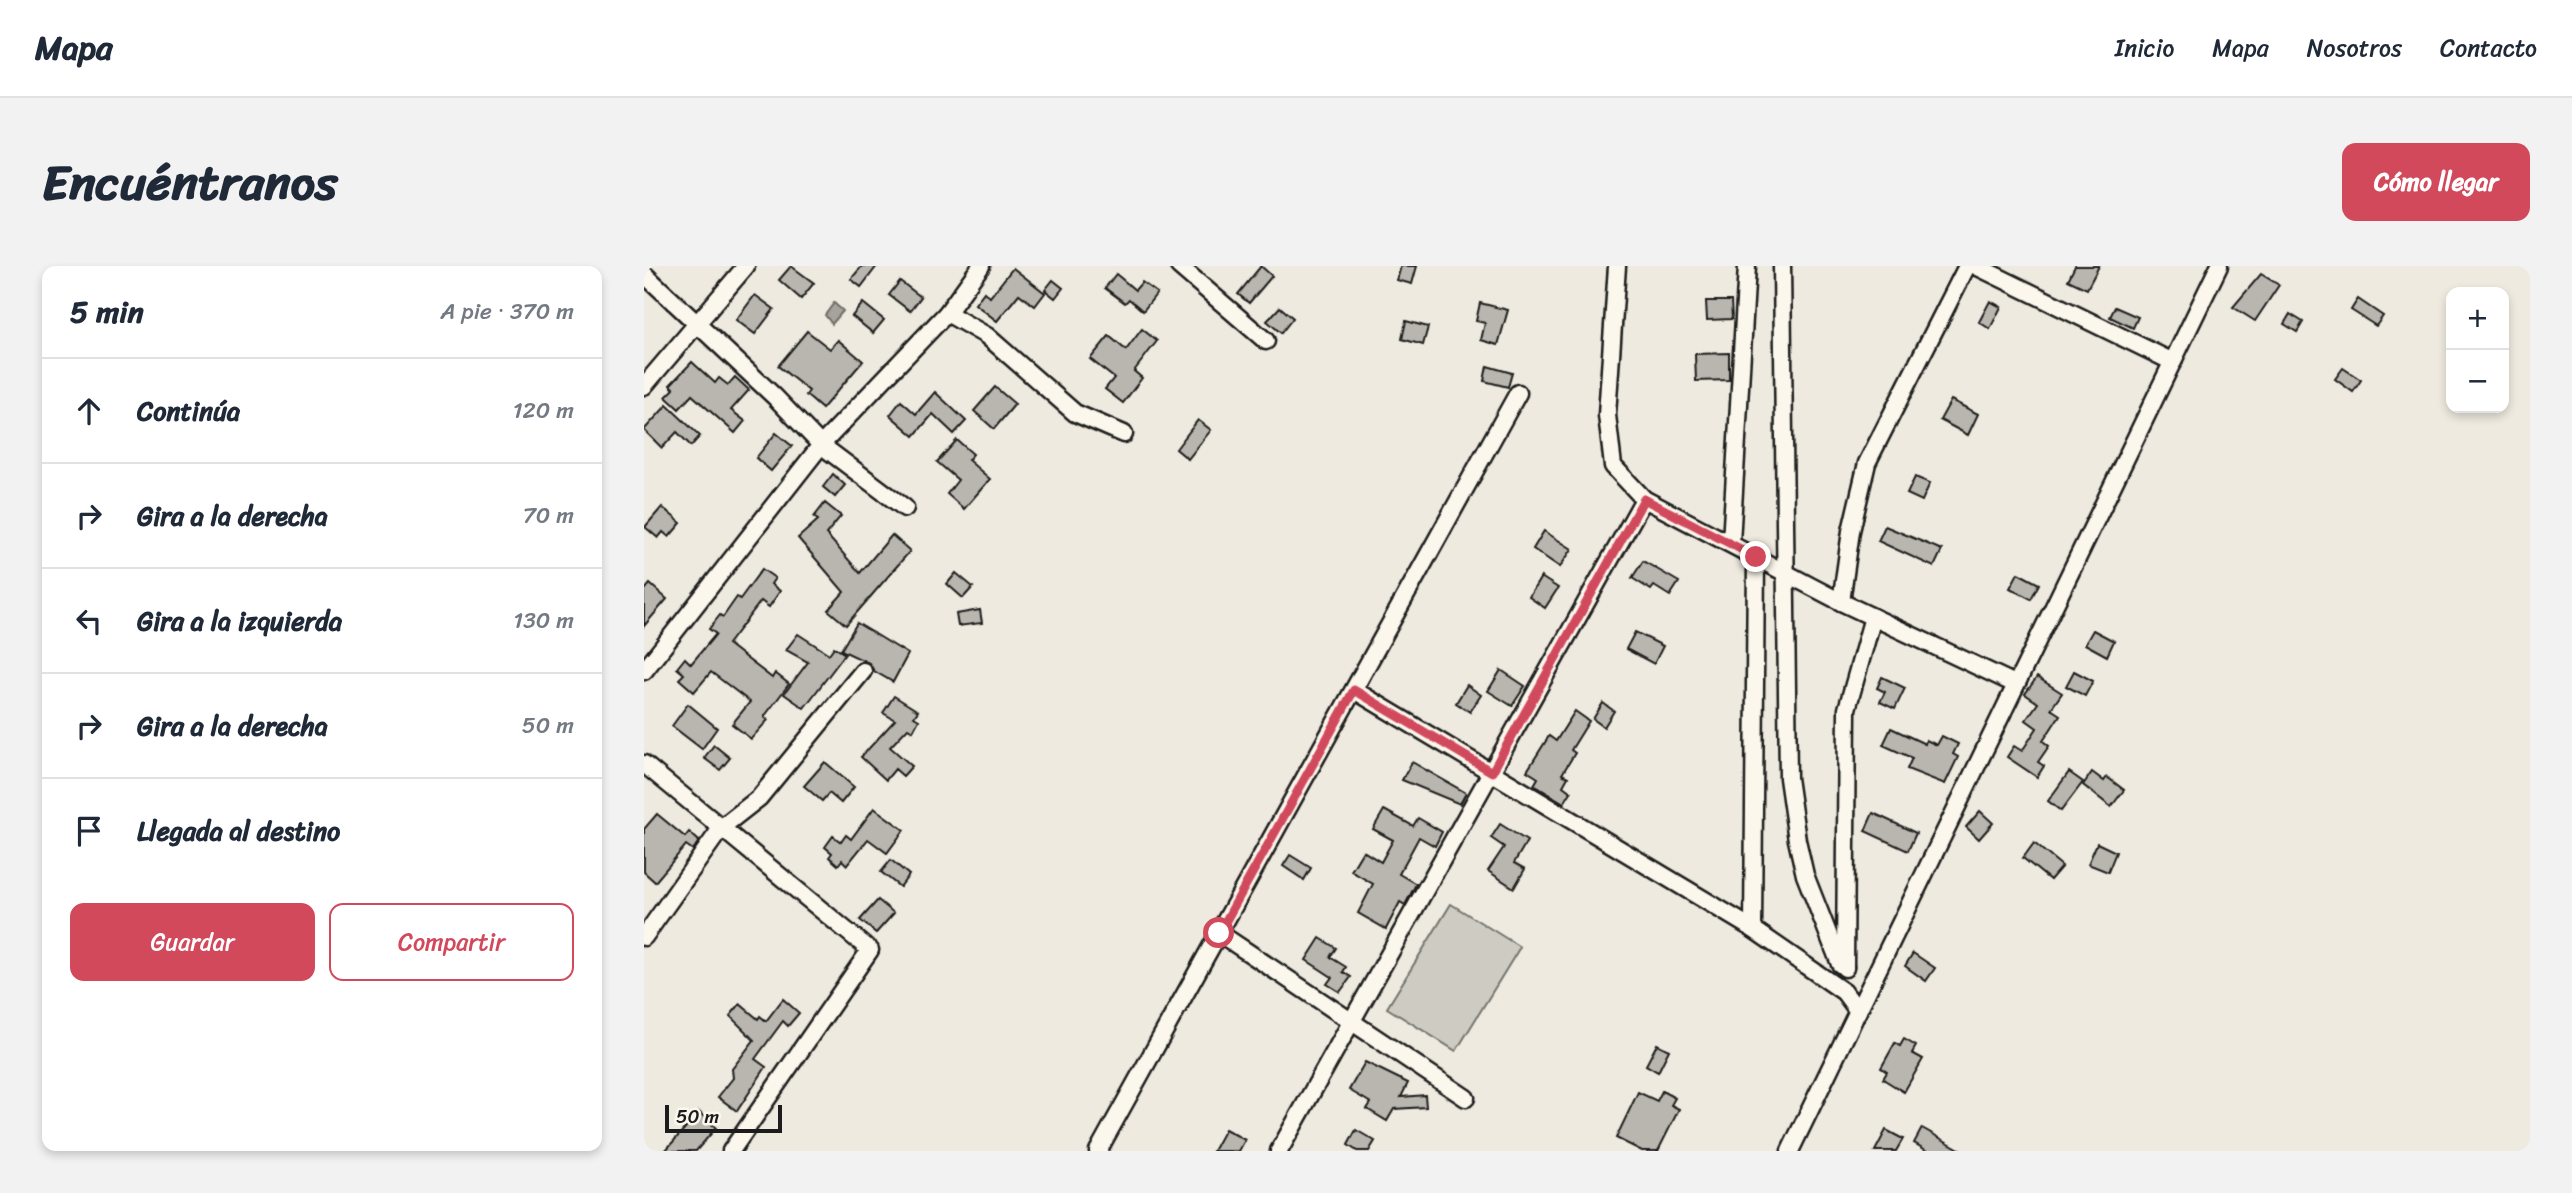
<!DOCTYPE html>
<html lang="es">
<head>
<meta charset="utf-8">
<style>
	body { margin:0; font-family:Sriracha,sans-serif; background:#f2f2f3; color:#1f2937 }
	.controls { position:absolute; right:21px; top:21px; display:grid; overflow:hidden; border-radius:14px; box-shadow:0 4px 10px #0003 }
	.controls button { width:63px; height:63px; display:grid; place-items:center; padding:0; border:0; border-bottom:2px solid #e0e1e3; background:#fff; color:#1f2937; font:35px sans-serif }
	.scale { position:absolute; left:21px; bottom:18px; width:117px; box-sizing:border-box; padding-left:7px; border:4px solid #1c1c1c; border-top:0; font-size:19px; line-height:24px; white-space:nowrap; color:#1c1c1c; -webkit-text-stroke:5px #fbf7ec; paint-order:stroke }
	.stop { position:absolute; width:21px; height:21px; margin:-16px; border:5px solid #d1495b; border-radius:50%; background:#fff }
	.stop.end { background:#d1495b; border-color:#fff; box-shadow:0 2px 7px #0008 }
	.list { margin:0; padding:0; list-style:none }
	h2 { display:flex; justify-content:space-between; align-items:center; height:91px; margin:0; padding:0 28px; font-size:30px }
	h2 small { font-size:23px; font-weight:400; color:#747a83 }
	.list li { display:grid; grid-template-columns:46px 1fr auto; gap:21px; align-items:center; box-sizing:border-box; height:105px; padding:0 28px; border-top:2px solid #e0e1e3 }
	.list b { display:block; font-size:26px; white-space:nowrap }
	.list em { font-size:23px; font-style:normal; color:#747a83 }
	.actions { display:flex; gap:14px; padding:21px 28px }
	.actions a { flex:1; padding:16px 0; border:2px solid #d1495b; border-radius:14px; text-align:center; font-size:24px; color:#d1495b }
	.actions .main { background:#d1495b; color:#fff }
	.icon { flex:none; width:38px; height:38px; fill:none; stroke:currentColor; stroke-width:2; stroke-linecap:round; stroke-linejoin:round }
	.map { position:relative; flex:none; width:1886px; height:885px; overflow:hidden; border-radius:14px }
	header { display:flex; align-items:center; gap:42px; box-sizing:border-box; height:98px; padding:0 35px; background:#fff; border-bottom:2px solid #e0e1e3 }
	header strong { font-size:33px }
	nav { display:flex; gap:38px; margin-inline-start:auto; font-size:24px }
	.intro { display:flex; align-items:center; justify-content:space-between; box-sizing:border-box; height:168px; padding:0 42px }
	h1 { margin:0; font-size:49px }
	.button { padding:18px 32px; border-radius:14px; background:#d1495b; color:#fff; font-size:24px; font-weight:700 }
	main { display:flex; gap:42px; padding:0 42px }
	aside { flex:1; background:#fff; border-radius:14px; box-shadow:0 4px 10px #0003 }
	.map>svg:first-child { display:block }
	.green { fill:#ceccc2; stroke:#75746f; stroke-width:2 }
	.water { fill:#a6a39d; stroke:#6f6d69; stroke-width:2 }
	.building { fill:#b9b6af; stroke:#1c1c1c; stroke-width:2 }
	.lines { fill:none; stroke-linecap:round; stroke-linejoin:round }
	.street-casing { stroke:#1c1c1c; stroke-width:21 }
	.street { stroke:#fbf7ec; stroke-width:16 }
	.route { stroke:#d1495b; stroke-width:9 }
</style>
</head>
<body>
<header>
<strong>Mapa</strong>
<nav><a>Inicio</a><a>Mapa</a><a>Nosotros</a><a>Contacto</a></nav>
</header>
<div class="intro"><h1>Encuéntranos</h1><a class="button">Cómo llegar</a></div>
<main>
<aside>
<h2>5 min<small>A pie · 370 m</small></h2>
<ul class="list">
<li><svg class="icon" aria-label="ahead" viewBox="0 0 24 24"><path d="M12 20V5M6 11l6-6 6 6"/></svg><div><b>Continúa</b></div><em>120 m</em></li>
<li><svg class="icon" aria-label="right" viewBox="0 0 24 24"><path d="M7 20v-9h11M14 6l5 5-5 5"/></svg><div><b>Gira a la derecha</b></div><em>70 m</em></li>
<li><svg class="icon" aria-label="left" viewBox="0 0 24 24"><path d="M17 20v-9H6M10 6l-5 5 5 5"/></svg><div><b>Gira a la izquierda</b></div><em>130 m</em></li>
<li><svg class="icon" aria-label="right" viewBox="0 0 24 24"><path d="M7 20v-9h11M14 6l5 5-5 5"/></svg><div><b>Gira a la derecha</b></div><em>50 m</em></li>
<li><svg class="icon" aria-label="arrive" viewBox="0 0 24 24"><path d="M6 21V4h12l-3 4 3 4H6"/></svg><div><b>Llegada al destino</b></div></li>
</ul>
<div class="actions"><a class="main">Guardar</a><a>Compartir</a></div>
</aside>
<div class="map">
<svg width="1886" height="885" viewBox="0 0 1886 885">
	<rect width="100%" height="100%" fill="#eeeadf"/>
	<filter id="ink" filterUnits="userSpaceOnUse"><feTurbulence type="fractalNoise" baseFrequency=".0143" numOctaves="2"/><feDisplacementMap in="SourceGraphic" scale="14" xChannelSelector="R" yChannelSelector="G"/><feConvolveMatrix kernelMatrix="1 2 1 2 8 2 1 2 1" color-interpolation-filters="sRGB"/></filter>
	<g filter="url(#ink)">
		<path class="green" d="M807 638 876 681 812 785 743 742Z"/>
		<path class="water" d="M190 37 199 45 188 58 181 49Z"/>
		<g class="building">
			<path d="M147 0 170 17 157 33 135 14Z"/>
			<path d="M218 0H233L217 21 207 13Z"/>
			<path d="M617 0 628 10 605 37 594 28Z"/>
			<path d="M757 0H773L768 18 753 14Z"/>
			<path d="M1431 0H1455L1443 23 1424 14Z"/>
			<path d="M369 2 401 27 391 40 375 28 353 55 331 38 340 26 346 31Z"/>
			<path d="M472 8 491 24 498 16 513 27 499 45 485 33 481 37 461 22Z"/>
			<path d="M1617 8 1635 19 1611 55 1589 41Z"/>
			<path d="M409 14 419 22 411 32 401 24Z"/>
			<path d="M256 15 277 31 266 45 245 29Z"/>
			<path d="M111 29 130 43 111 68 92 54Z"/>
			<path d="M1714 33 1739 50 1732 60 1707 44Z"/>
			<path d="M1062 35H1087L1088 53 1063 54Z"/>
			<path d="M1346 35 1357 41 1346 63 1335 56Z"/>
			<path d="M219 37 240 54 229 67 208 50Z"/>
			<path d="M836 37 864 44 854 79 837 74 841 57 832 55Z"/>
			<path d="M636 41 649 52 637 67 623 55Z"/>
			<path d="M1471 41 1494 51 1489 62 1466 51Z"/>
			<path d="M1646 48 1659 56 1653 66 1640 58Z"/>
			<path d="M762 55 784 61 779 79 758 73Z"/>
			<path d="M498 63 513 75 490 105 498 112 479 137 461 123 470 112 446 93 465 70 482 84Z"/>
			<path d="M163 65 186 83 194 74 219 95 178 143 162 129 165 125 134 100Z"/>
			<path d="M1085 87V114L1052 115 1051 88Z"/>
			<path d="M48 96 71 117 75 112 84 119 91 111 105 124 87 144 101 155 91 167 48 129 35 143 22 131 30 123 26 119Z"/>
			<path d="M843 100 868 107 864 121 840 115Z"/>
			<path d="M1699 102 1717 114 1709 126 1691 113Z"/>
			<path d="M351 121 371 138 350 163 330 145Z"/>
			<path d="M291 126 322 155 310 168 289 148 270 170 246 149 257 135 272 148Z"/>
			<path d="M1307 134 1334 148 1324 169 1296 154Z"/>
			<path d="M23 139 56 170 47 180 33 166 18 182 0 164Z"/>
			<path d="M554 154 567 164 544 193 532 183Z"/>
			<path d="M132 167 148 180 127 205 112 192Z"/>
			<path d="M313 174 329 188 324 194 346 213 320 243 303 228 314 214 293 196Z"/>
			<path d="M189 208 201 219 191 231 179 221Z"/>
			<path d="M1271 211 1286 217 1278 235 1263 228Z"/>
			<path d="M181 237 197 250 182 268 216 307 248 269 266 285 202 359 184 344 200 326 154 272 174 254 170 251Z"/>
			<path d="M18 241 37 257 25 271 19 266 14 272 1 261Z"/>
			<path d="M1241 260 1298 284 1290 301 1234 275Z"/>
			<path d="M900 265 928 283 916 301 889 283Z"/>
			<path d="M999 295 1035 316 1026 330 1010 320 1007 324 988 312Z"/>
			<path d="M118 303 131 312 127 318 136 325 125 341 117 335 84 378 128 412 131 407 145 418 120 451 124 454 107 473 88 458 106 436 67 406 50 426 35 413 40 408 33 402 41 392 47 398 72 368 65 363 76 349 79 351 93 331 96 333Z"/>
			<path d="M312 307 329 321 319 332 303 318Z"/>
			<path d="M1374 307 1395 318 1387 333 1366 322Z"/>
			<path d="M897 311 914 322 901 342 885 331Z"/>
			<path d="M6 318 23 333 0 360V325Z"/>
			<path d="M336 344 338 357 314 360 312 348Z"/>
			<path d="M213 357 264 388 249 416 230 405 225 397 197 384Z"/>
			<path d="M1449 364 1470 375 1463 390 1441 378Z"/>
			<path d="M991 366 1019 380 1010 398 982 383Z"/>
			<path d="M154 368 185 388 190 381 201 388 160 442 140 428 164 396 142 384Z"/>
			<path d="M857 404 881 420 868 440 844 425Z"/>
			<path d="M1430 405 1449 415 1441 430 1422 420Z"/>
			<path d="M1238 411 1261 422 1251 443 1236 436 1241 426 1233 422Z"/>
			<path d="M1393 411 1418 427 1407 443 1416 449 1399 475 1405 480 1394 496 1400 500 1393 511 1363 491 1370 480 1378 485 1393 462 1382 454 1394 437 1381 428Z"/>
			<path d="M823 419 837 429 826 446 812 437Z"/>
			<path d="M250 430 274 445 270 451 275 454 269 465 264 462 246 481 268 500 259 510 251 503 242 514 217 491 251 454 239 447Z"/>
			<path d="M959 437 970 445 960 461 949 453Z"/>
			<path d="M44 438 73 462 58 483 28 460Z"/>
			<path d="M931 445 945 455 927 484 931 487 918 508 924 511 919 520 927 526 920 537 890 519 894 512 883 505 905 470 912 475Z"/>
			<path d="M1247 462 1281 478 1282 474 1293 479 1298 470 1314 478 1309 488 1314 491 1301 518 1263 503 1268 492 1239 479Z"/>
			<path d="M70 479 86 492 76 504 60 492Z"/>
			<path d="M181 496 210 521 197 537 185 527 178 535 160 520Z"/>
			<path d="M768 496 822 527 816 538 758 514Z"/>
			<path d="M1425 506 1439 516 1417 545 1404 535Z"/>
			<path d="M1448 506 1460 515 1463 511 1480 524 1467 541 1439 519Z"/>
			<path d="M230 542 260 564 243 587 224 573 203 599 198 594 194 599 185 591 188 587 181 581 189 570 197 576 202 569 207 573Z"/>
			<path d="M740 544 769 560 774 552 798 566 791 580 775 571 755 608 772 618 761 639 756 636 742 663 714 647 729 618 707 605 719 585 737 596 749 574 729 563Z"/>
			<path d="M1336 545 1349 557 1335 573 1322 561Z"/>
			<path d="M1229 547 1272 567 1264 585 1221 565Z"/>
			<path d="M13 548 41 571 45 566 55 575 49 584 42 579 11 616 0 606V563Z"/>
			<path d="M856 558 883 575 870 597 881 603 870 622 844 605 860 581 847 572Z"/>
			<path d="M1390 577 1418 600 1406 614 1379 592Z"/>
			<path d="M1453 577 1472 586 1464 606 1444 598Z"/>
			<path d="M646 589 667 602 660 614 639 600Z"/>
			<path d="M247 594 265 609 256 621 237 606Z"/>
			<path d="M234 634 250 647 232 667 216 654Z"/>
			<path d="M676 672 692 682 686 691 702 701 699 706 707 711 696 726 683 718 688 711 662 694Z"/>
			<path d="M1269 687 1291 702 1282 715 1261 700Z"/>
			<path d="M139 733 155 747 144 760 139 755 111 793 122 801 93 845 74 831 89 812 88 803 110 774 86 750 96 738 114 753 116 750 122 755Z"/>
			<path d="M1260 773 1272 780 1268 787 1279 793 1260 826 1239 813 1243 806 1237 802 1251 777 1256 780Z"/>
			<path d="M1013 778 1025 784 1014 806 1002 799Z"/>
			<path d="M721 796 764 817 757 831 781 829 782 841 750 843 743 855 723 843 727 837 705 824Z"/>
			<path d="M1018 825 1031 832 1027 839 1035 843 1014 885H998L972 872 994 826 1013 835Z"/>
			<path d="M55 846 72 862 52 885H21Z"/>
			<path d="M1278 862 1319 885H1284L1270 877Z"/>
			<path d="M581 863 601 874 595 885H569Z"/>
			<path d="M712 864 731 875 725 885H713L704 879Z"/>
			<path d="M1242 864 1259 873 1252 885H1231Z"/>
		</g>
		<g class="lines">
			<g class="street-casing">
				<g id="street">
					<path d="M535 0 622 75"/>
					<path d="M973 0 963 149 969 200 1000 233 1197 336 1371 418"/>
					<path d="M1138 0 1144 512 1153 574 1161 609 1196 698 1201 701"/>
					<path d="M1332 0 1529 96"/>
					<path d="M0 8 131 131 177 179 261 242"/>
					<path d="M303 47 343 70 431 147 480 168"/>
					<path d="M0 120 102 0"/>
					<path d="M1087 277 1103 0"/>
					<path d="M1197 336 1207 265 1223 197 1323 0"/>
					<path d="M0 405 177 179 303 47 337 0"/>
					<path d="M710 424 1109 663 1200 726 1214 745"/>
					<path d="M0 498 226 684 87 885"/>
					<path d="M1109 663 1112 291"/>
					<path d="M575 667 822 832"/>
					<path d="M0 671 78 561 115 532 219 405"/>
					<path d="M1201 702 1203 443 1229 351"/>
					<path d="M454 885 874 127"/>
					<path d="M635 885 1000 233"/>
					<path d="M1146 885 1575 0"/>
				</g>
			</g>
			<use href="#street" class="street"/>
		</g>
	</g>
	<g class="lines" filter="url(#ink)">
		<path class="route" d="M575 667 710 424 848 506 1000 233 1112 291"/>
	</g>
</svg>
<div class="controls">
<button>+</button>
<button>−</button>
</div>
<div class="scale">50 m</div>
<div class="stop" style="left:575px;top:667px"></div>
<div class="stop end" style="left:1112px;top:291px"></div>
</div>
</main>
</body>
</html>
